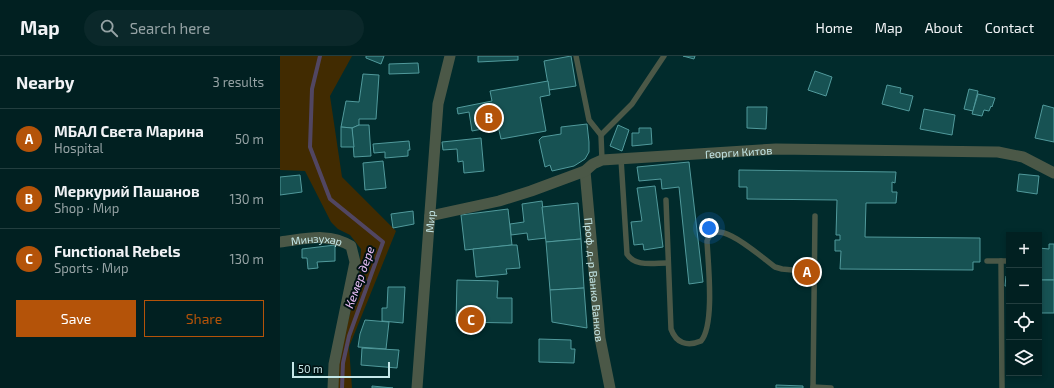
<!DOCTYPE html>
<html lang="en">
<head>
<meta charset="utf-8">
<style>
	body { margin:0; font-family:"Exo 2",sans-serif; background:#0b282a; color:#f1f3f6 }
	.controls { position:absolute; right:12px; bottom:12px; display:grid; overflow:hidden; border-radius:0px; box-shadow:0 2px 6px #0003 }
	.controls button { width:36px; height:36px; display:grid; place-items:center; padding:0; border:0; border-bottom:1px solid #233e3f; background:#012021; color:#f1f3f6; font:20px sans-serif }
	.scale { position:absolute; left:12px; bottom:10px; width:98px; box-sizing:border-box; padding-left:4px; border:2px solid #c5e8e9; border-top:0; font-size:11px; line-height:14px; white-space:nowrap; color:#c5e8e9; -webkit-text-stroke:3px #001112; paint-order:stroke }
	.you { position:absolute; left:429px; top:172px; width:14px; height:14px; margin:-10px; border:3px solid #fff; border-radius:50%; background:#1a73e8; box-shadow:0 0 0 6px #1a73e833 }
	.badge { display:grid; place-items:center; width:26px; height:26px; border-radius:50%; background:#b45309; color:#fff; font-size:13px; font-weight:700 }
	.pin { position:absolute; translate:-50% -50%; border:2px solid #fff; box-shadow:0 1px 4px #0006 }
	.list { margin:0; padding:0; list-style:none }
	h2 { display:flex; justify-content:space-between; align-items:center; height:52px; margin:0; padding:0 16px; font-size:17px }
	h2 small { font-size:13px; font-weight:400; color:#96a3a5 }
	.list li { display:grid; grid-template-columns:26px 1fr auto; gap:12px; align-items:center; box-sizing:border-box; height:60px; padding:0 16px; border-top:1px solid #233e3f }
	.list b { display:block; font-size:15px; white-space:nowrap }
	.list p { margin:0; font-size:13px; white-space:nowrap; color:#96a3a5 }
	.list em { font-size:13px; font-style:normal; color:#96a3a5 }
	.actions { display:flex; gap:8px; padding:12px 16px }
	.actions a { flex:1; padding:9px 0; border:1px solid #b45309; border-radius:0px; text-align:center; font-size:14px; color:#b45309 }
	.actions .main { background:#b45309; color:#fff }
	.icon { flex:none; width:22px; height:22px; fill:none; stroke:currentColor; stroke-width:2; stroke-linecap:round; stroke-linejoin:round }
	.map { position:relative; flex:none; width:774px; height:332px; overflow:hidden }
	header { display:flex; align-items:center; gap:24px; box-sizing:border-box; height:56px; padding:0 20px; background:#012021; border-bottom:1px solid #233e3f }
	header strong { font-size:19px }
	nav { display:flex; gap:22px; margin-inline-start:auto; font-size:14px }
	.search { width:280px; height:36px; background:#0b282a; display:flex; align-items:center; gap:10px; box-sizing:border-box; padding:0 14px; border-radius:22px; color:#96a3a5; font-size:15px }
	main { display:flex }
	aside { flex:1; background:#012021 }
	.map>svg:first-child { display:block }
	.green { fill:#412b01 }
	.lines { fill:none; stroke-linecap:round; stroke-linejoin:round }
	.stream { stroke:#514662; stroke-width:4 }
	.building { fill:#175253; stroke:#519a9c }
	.lane { stroke:#4b5847; stroke-width:5.5 }
	.street { stroke:#4b5847; stroke-width:11 }
	.labels { text-anchor:middle; dominant-baseline:central; stroke-width:4; stroke-linejoin:round; paint-order:stroke }
	.street-label { font-size:11px; fill:#c5e8e9; stroke:#001112 }
	.water-label { font-size:12px; font-style:italic; fill:#ebc0f9; stroke:#001112 }
</style>
</head>
<body>
<header>
<strong>Map</strong>
<div class="search"><svg class="icon" aria-label="search" viewBox="0 0 24 24"><circle cx="10" cy="10" r="6"/><path d="M15 15l6 6"/></svg>Search here</div>
<nav><a>Home</a><a>Map</a><a>About</a><a>Contact</a></nav>
</header>
<main>
<aside>
<h2>Nearby<small>3 results</small></h2>
<ul class="list">
<li><span class="badge">A</span><div><b>МБАЛ Света Марина</b><p>Hospital</p></div><em>50 m</em></li>
<li><span class="badge">B</span><div><b>Меркурий Пашанов</b><p>Shop · Мир</p></div><em>130 m</em></li>
<li><span class="badge">C</span><div><b>Functional Rebels</b><p>Sports · Мир</p></div><em>130 m</em></li>
</ul>
<div class="actions"><a class="main">Save</a><a>Share</a></div>
</aside>
<div class="map">
<svg width="774" height="332" viewBox="0 0 774 332">
	<rect width="100%" height="100%" fill="#012b2c"/>
	<path class="green" d="M0 0H72L50 40 62 121 116 175 69 291 72 332H58V306L79 221 81 193 70 179 58 173 51 166 25 115 0 114Z"/>
	<g class="lines">
		<path class="stream" d="M40 0 32 33 30 91 50 143 103 186 69 280 63 307 62 332"/>
	</g>
	<g class="building">
		<path d="M86 0H104L101 8 86 2Z"/>
		<path d="M198 0H238V4L198 6Z"/>
		<path d="M291 0 296 30 269 34 264 5Z"/>
		<path d="M403 0H415L414 3Z"/>
		<path d="M138 7 139 17 109 18V8Z"/>
		<path d="M535 15 552 21 546 40 528 34Z"/>
		<path d="M83 18 99 19 96 63H79V69L72 72 61 71 66 45 79 46Z"/>
		<path d="M268 25 270 39 260 41 266 75 221 83 218 70 192 75 189 56 178 58 177 52 212 45 210 35Z"/>
		<path d="M607 29 621 32 620 37 633 40 629 55 602 48Z"/>
		<path d="M689 33 698 35 693 55 684 53Z"/>
		<path d="M698 38 715 42 712 51 711 50 709 55 704 54 702 60 692 58Z"/>
		<path d="M763 49 774 52V86L755 82Z"/>
		<path d="M467 51H487L486 73 467 72Z"/>
		<path d="M644 53 675 59 672 79 640 73Z"/>
		<path d="M307 68 309 86V96L305 103 294 110 272 115 270 109 265 111 259 84 262 81 281 78V71Z"/>
		<path d="M79 69H89L91 100 74 101 72 72Z"/>
		<path d="M338 69 349 74 342 95 330 90Z"/>
		<path d="M61 71 72 72 74 91H61Z"/>
		<path d="M359 72H371L372 88 352 90V77H359Z"/>
		<path d="M201 82 204 115 184 117 183 105 178 106 177 93 163 94 162 86Z"/>
		<path d="M129 85 130 94H128V100L105 102V96L94 97 93 88Z"/>
		<path d="M103 105 106 132 85 134 83 107Z"/>
		<path d="M409 106 423 226 409 228 399 131 382 133 381 123 359 125 357 111Z"/>
		<path d="M459 114 616 116 615 127 612 126V136H617L616 147H586L585 181 700 182V206H693V214L560 213 561 195H555V184H560V179H556L557 144 467 143V131H459Z"/>
		<path d="M739 118 759 120 757 138 737 135Z"/>
		<path d="M20 119 22 136 0 139V121Z"/>
		<path d="M375 130 383 191 364 194 363 188 354 189 351 166 362 165 357 132Z"/>
		<path d="M262 145 266 182 248 184 247 177 231 179 230 168 244 166 242 148Z"/>
		<path d="M298 147 301 183 266 186 262 151Z"/>
		<path d="M228 153 232 189 185 194 181 159Z"/>
		<path d="M133 155 134 168 113 172 111 158Z"/>
		<path d="M301 183 304 232 270 234 266 186Z"/>
		<path d="M769 188H774V224H761V221H759V192L769 193Z"/>
		<path d="M55 189V205L37 206 38 212 28 213 27 202H22V193Z"/>
		<path d="M232 189H237L240 212 226 213 227 218 196 221 193 193Z"/>
		<path d="M726 220H729V244L728 230H725Z"/>
		<path d="M759 221H761V224H774V257H759Z"/>
		<path d="M177 224 218 225 217 242H232V267L176 266Z"/>
		<path d="M108 231H125L123 267 102 265V252H107Z"/>
		<path d="M304 232 307 272 272 266 270 234Z"/>
		<path d="M85 264 109 266 106 293 78 291 80 278Z"/>
		<path d="M259 283 291 284V293H295L294 307 259 306Z"/>
		<path d="M82 292 119 294 117 312 81 309Z"/>
		<path d="M496 329 523 330V332H496Z"/>
		<path d="M92 330 113 332H92Z"/>
	</g>
	<g class="lines">
		<g class="lane">
			<path d="M296 0 309 64 321 79 322 104"/>
			<path d="M321 79 352 48 384 0"/>
			<path d="M341 103 347 198C355 211 373 207 387 207"/>
			<path d="M386 144 391 273C396 287 407 291 421 285 435 269 428 207 427 185 435 157 483 203 495 211L502 213 534 216"/>
			<path d="M707 205H729"/>
			<path d="M721 205 722 332"/>
			<path d="M533 331 551 332"/>
			<path d="M533 332 535 160"/>
		</g>
		<g class="street">
			<path id="s1" d="M305 115 320 282 330 332"/>
			<path id="s2" d="M150 160 219 145 251 135 305 115 313 108 322 104 496 93 718 96 743 101 774 117"/>
			<path id="s3" d="M0 186C25 183 48 176 71 190L75 206 54 308 53 332"/>
			<path id="s4" d="M137 332 158 48 170 0"/>
		</g>
	</g>
	<g class="labels">
		<g class="street-label">
			<text stroke="none"><textPath href="#s2" startOffset="319">Георги Китов</textPath></text>
			<text stroke="none"><textPath href="#s4" startOffset="167">Мир</textPath></text>
			<text stroke="none"><textPath href="#s3" startOffset="37">Минзухар</textPath></text>
			<text stroke="none"><textPath href="#s1" startOffset="109">Проф. д-р Ванко Ванков</textPath></text>
		</g>
		<g class="water-label">
			<text transform="translate(79 221) rotate(-70)">Кемер дере</text>
		</g>
	</g>
</svg>
<div class="controls">
<button>+</button>
<button>−</button>
<button><svg class="icon" aria-label="locate" viewBox="0 0 24 24"><circle cx="12" cy="12" r="6"/><path d="M12 2v4M12 18v4M2 12h4M18 12h4"/></svg></button>
<button><svg class="icon" aria-label="layers" viewBox="0 0 24 24"><path d="M12 4l9 5-9 5-9-5zM3 14l9 5 9-5"/></svg></button>
</div>
<div class="scale">50 m</div>
<div class="you"></div>
<div class="pin badge" style="left:527px;top:216px">A</div>
<div class="pin badge" style="left:209px;top:62px">B</div>
<div class="pin badge" style="left:191px;top:264px">C</div>
</div>
</main>
</body>
</html>
